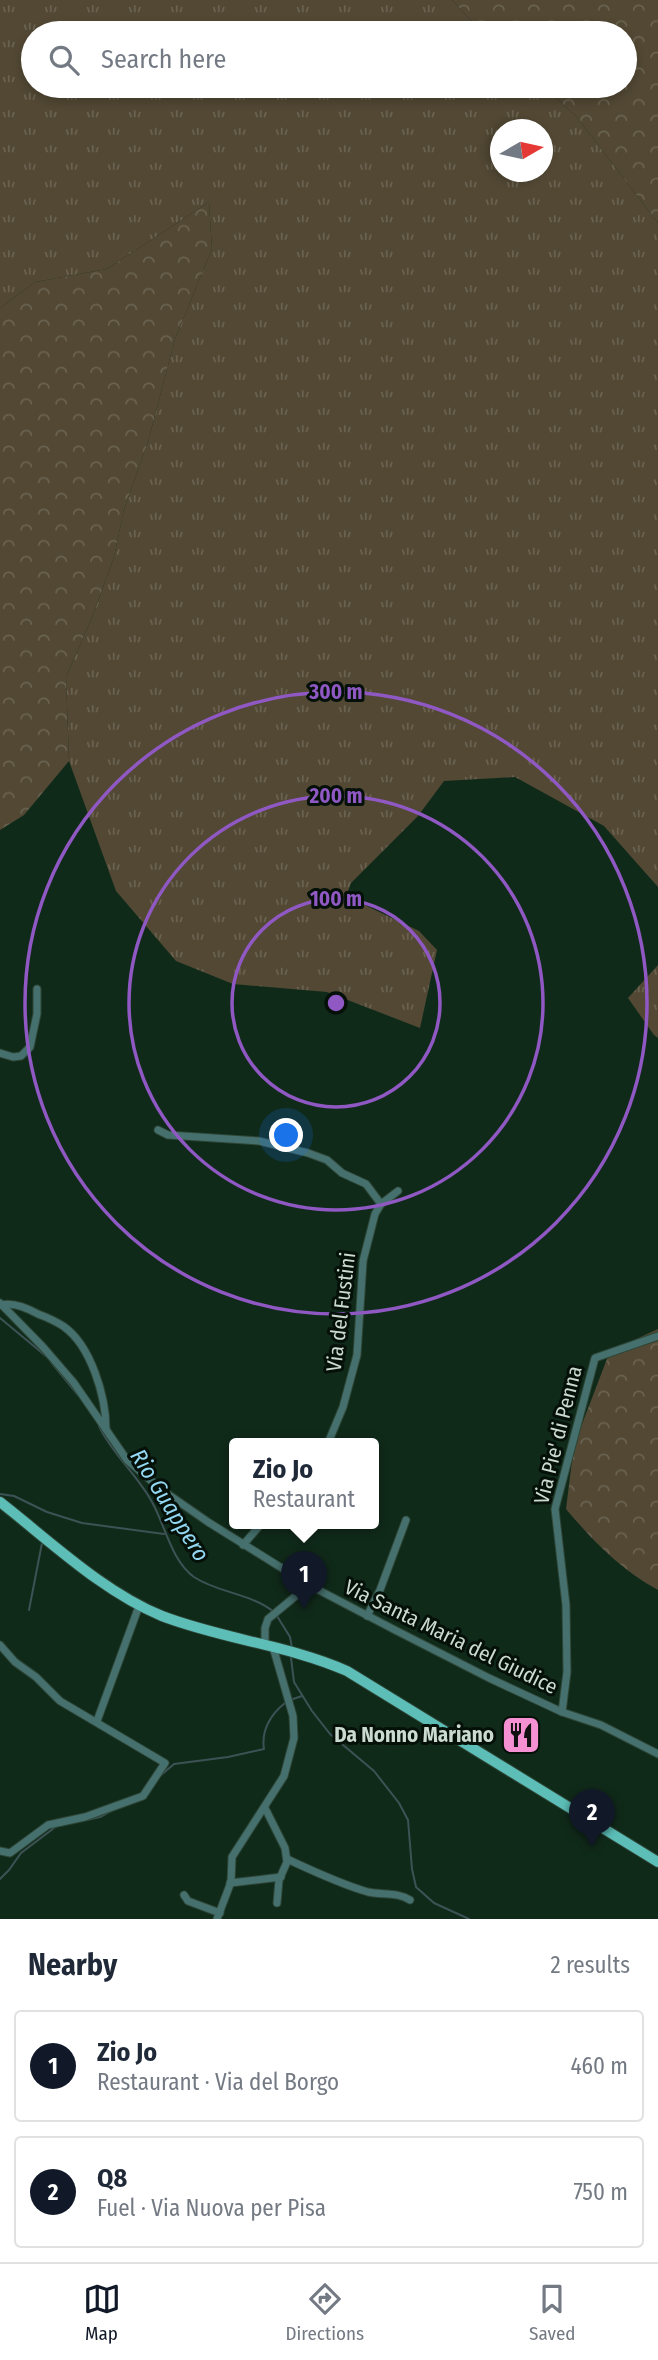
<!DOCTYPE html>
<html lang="en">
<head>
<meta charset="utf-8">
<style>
	body { margin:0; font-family:"Fira Sans Condensed",sans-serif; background:#f6f6f7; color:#1f2937 }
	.compass { position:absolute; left:490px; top:119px; width:63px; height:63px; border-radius:50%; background:#fff; box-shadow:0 4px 10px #0003; rotate:81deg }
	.you { position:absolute; left:287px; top:1136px; width:24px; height:24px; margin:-18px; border:5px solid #fff; border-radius:50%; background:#1a73e8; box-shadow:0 0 0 10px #1a73e833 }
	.badge { display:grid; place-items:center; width:46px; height:46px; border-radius:50%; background:#111827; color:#fff; font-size:23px; font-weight:700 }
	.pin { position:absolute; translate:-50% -58px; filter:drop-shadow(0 2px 4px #0008) }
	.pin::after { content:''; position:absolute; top:37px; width:24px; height:21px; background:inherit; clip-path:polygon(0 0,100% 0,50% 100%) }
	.popup { position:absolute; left:229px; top:1438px; width:150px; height:91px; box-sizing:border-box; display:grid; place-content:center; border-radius:7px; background:#fff; filter:drop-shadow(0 2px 5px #0005); font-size:23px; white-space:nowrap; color:#747a83 }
	.popup b { font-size:26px; color:#1f2937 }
	.popup::after { content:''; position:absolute; left:50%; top:100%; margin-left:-14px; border:14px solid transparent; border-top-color:#fff }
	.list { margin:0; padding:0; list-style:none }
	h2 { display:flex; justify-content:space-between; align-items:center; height:91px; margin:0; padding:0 28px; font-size:30px }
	h2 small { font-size:23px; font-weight:400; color:#747a83 }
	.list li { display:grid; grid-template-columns:46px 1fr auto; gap:21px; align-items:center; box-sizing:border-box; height:112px; margin:0 14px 14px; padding:0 14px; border:2px solid #e0e1e3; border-radius:7px }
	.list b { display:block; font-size:26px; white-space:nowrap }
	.list p { margin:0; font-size:23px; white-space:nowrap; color:#747a83 }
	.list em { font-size:23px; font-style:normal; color:#747a83 }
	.icon { flex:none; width:38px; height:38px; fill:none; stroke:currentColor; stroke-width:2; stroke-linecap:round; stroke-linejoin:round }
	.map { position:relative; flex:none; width:658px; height:1919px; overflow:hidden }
	.search { position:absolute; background:#fff; box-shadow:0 4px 10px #0003; left:21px; right:21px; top:21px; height:77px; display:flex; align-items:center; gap:18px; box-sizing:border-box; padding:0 24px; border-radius:38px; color:#747a83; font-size:26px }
	.sheet { height:343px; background:#fff }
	nav { display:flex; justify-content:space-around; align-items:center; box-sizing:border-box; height:98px; border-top:2px solid #e0e1e3; background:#fff; font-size:19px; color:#747a83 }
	nav a { display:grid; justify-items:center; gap:4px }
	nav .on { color:#111827 }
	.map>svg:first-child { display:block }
	.grass { fill:url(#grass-tufts); fill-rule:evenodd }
	.forest { fill:url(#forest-crowns) }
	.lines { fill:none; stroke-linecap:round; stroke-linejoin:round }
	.stream { stroke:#3d5255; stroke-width:2 }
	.minor-casing { stroke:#2e4637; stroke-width:9 }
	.primary-casing { stroke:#2e4637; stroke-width:12 }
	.minor { stroke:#45706d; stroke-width:7 }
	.primary { stroke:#5dbeb8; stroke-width:10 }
	.ring { fill:none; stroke:#8f58c3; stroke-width:3.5 }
	.labels { text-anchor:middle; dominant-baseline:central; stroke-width:6; stroke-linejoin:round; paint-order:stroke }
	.street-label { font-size:21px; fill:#cbdbd0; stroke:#051009 }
	.poi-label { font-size:21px; font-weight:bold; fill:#cbdbd0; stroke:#051009; text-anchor:end }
	.water-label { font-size:23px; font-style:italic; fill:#93d7f2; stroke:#051009 }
	.centre { fill:#8f58c3; stroke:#051009; stroke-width:3.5 }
	.ring-label { font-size:21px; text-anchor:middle; font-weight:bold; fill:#8f58c3; stroke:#051009; stroke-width:6; stroke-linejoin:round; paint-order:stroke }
</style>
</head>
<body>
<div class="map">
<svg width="658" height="1919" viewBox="0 0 658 1919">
	<defs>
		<pattern id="grass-tufts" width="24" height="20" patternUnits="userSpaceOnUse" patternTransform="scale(1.75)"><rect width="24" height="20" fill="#524834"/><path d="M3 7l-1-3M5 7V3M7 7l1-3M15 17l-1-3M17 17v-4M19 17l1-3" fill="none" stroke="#6a6250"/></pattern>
		<pattern id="forest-crowns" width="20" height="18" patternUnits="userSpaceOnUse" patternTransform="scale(1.75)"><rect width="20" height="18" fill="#524834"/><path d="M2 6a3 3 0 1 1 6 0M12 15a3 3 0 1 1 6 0" fill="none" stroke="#6a6250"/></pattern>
	</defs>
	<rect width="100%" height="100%" fill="#102a1a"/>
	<g class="grass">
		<path d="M0 0H452L483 33H33V86H543L576 116 658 223V887L604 826 515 777 444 781 418 816 351 883 346 896 419 931 437 950 420 1028 327 992 233 984 176 961 116 891 69 761 66 677 93 615 114 557 124 509 148 442 175 339 212 249 209 202 107 269 35 282 0 308ZM500 130H542V172H500Z"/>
		<path d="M658 965V1038L654 1035 628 998Z"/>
	</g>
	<g class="forest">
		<path d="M452 0H658V223L576 116 543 86H625V33H483Z"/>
		<path d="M209 202 212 249 175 339 148 442 124 509 114 557 93 615 66 677 69 761 24 815 0 830V308L35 282 107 269Z"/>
		<path d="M658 1329V1590C620 1569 594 1542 566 1509L574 1445 610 1351Z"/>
	</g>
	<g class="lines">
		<g class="stream">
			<path d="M0 1318 47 1357"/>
			<path d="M51 1362 78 1395"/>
			<path d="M99 1426C112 1454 137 1474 152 1502 165 1525 171 1560 194 1577 218 1593 250 1593 274 1612"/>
			<path d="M0 1494 14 1496 47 1512 82 1523 164 1534"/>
			<path d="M29 1610 42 1543"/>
			<path d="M277 1616 290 1637 292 1648"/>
			<path d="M291 1658 294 1682 312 1711 330 1734 374 1771 399 1803 408 1820 412 1869 416 1887 434 1903 469 1919"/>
			<path d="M293 1699 302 1696"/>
			<path d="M160 1776 174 1764 228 1757 264 1749C261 1730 271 1714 285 1703"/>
			<path d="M87 1820 100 1817 111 1811"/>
			<path d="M0 1879 9 1870 21 1853 58 1825"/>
		</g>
		<g class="minor-casing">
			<g id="minor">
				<path d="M0 1053 13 1057 21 1056 30 1047 37 1014V989"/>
				<path d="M158 1130 168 1135 259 1141 308 1153 327 1160 342 1173 366 1184 381 1204"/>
				<path d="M0 1303 43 1347 74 1383 127 1460 162 1490 208 1522 309 1585 395 1630 489 1678 562 1712 601 1725 658 1754"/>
				<path d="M2 1305C14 1302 27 1308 38 1314 46 1317 55 1321 63 1326 91 1345 106 1397 106 1429"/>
				<path d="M328 1443 343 1407 357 1355 363 1261 375 1214 381 1204 398 1191"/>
				<path d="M243 1545 262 1523"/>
				<path d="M367 1616 380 1590 406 1520"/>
				<path d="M0 1645 15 1662 36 1677 60 1701 165 1763 143 1796 85 1817 48 1825 10 1853 0 1851"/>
				<path d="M265 1645V1628L268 1619 309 1585"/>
				<path d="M562 1712 567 1672 566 1605 555 1509 595 1358 658 1336"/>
				<path d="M97 1721 139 1606"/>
				<path d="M265 1808 285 1848 287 1862 279 1880 277 1903"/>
				<path d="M287 1859C313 1871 340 1884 368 1892 382 1895 398 1892 410 1900"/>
				<path d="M230 1883 281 1877"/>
				<path d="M184 1895 188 1901 220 1913"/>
				<path d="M217 1919 231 1882 232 1857 284 1776 294 1738 293 1716 273 1647"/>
			</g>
		</g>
		<g class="primary-casing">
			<path id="primary" d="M0 1502C50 1541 103 1592 162 1616 222 1639 288 1645 347 1671L658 1862"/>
		</g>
		<use href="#minor" class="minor"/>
		<use href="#primary" class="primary"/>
	</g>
	<g class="ring">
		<circle cx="336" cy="1003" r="104"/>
		<circle cx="336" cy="1003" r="207"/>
		<circle cx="336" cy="1003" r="311"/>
	</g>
	<defs>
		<g id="restaurant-square" transform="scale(2.0125)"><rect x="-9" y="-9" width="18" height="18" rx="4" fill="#f591d2" stroke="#051009"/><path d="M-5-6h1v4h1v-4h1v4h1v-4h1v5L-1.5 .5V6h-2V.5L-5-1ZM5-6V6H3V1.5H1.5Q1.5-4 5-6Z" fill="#111"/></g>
	</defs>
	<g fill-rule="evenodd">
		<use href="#restaurant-square" x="521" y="1735"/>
	</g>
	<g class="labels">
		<g class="street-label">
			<text transform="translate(341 1312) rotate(-83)">Via del Fustini</text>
			<text transform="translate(558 1435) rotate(-76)">Via Pie' di Penna</text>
			<text transform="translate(451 1637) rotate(26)">Via Santa Maria del Giudice</text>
		</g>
		<g class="poi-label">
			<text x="494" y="1735">Da Nonno Mariano</text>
		</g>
		<g class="water-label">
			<text transform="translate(170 1505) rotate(58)">Rio Guappero</text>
		</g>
	</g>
	<circle cx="336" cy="1003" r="10" class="centre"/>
	<g class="ring-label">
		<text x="336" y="699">300 m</text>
		<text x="336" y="803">200 m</text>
		<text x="336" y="906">100 m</text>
	</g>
</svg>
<svg class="compass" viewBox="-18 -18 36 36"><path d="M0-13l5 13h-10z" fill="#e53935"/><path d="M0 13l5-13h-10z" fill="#747a83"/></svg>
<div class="you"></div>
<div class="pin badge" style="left:304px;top:1609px">1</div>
<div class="popup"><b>Zio Jo</b>Restaurant</div>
<div class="pin badge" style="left:592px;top:1847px">2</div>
<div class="search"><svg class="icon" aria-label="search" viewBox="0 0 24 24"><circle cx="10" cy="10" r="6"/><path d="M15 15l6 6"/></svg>Search here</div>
</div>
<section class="sheet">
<h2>Nearby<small>2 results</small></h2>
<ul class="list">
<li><span class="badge">1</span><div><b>Zio Jo</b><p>Restaurant · Via del Borgo</p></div><em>460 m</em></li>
<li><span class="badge">2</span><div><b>Q8</b><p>Fuel · Via Nuova per Pisa</p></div><em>750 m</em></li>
</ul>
</section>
<nav>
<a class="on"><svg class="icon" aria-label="map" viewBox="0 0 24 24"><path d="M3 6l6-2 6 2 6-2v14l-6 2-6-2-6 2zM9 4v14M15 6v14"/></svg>Map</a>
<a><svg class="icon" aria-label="directions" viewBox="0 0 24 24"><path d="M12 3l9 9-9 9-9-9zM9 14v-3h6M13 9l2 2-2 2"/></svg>Directions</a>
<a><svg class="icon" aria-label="saved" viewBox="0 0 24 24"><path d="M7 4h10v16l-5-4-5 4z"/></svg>Saved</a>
</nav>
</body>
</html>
